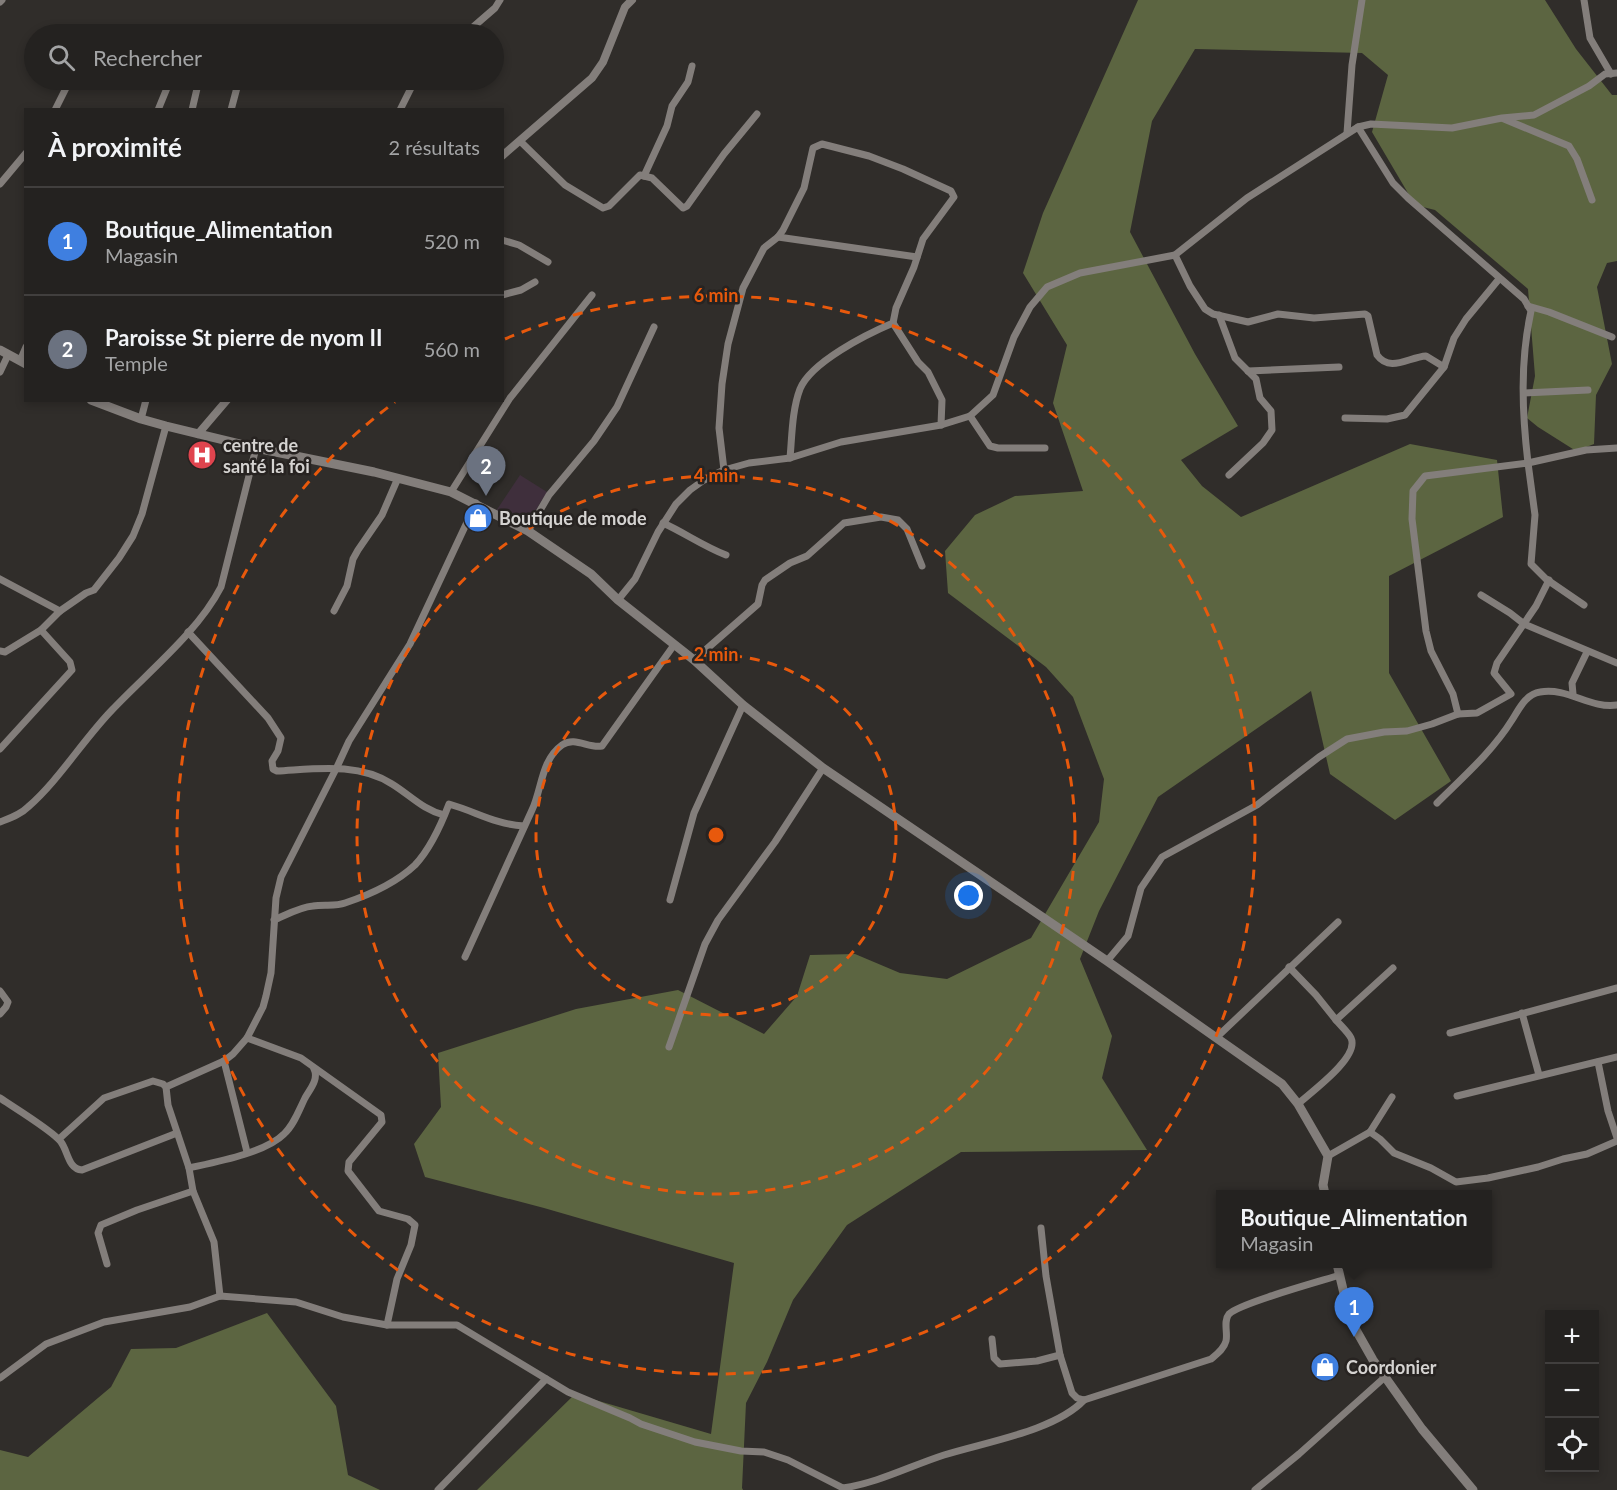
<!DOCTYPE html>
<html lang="fr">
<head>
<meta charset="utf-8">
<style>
	body { margin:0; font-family:Lato,sans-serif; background:#302f2d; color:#f1f3f6 }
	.controls { position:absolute; right:18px; bottom:18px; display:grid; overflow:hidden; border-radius:0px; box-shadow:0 3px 9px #0003 }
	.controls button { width:54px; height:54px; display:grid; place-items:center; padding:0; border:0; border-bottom:2px solid #413f3e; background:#242220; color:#f1f3f6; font:30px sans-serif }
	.you { position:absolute; left:969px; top:896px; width:21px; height:21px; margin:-15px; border:4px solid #fff; border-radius:50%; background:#1a73e8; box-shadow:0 0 0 9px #1a73e833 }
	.badge { display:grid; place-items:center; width:39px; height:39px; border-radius:50%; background:#8c9099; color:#fff; font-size:20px; font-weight:700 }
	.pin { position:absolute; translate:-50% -50px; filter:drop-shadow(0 2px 3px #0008) }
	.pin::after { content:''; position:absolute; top:32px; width:21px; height:18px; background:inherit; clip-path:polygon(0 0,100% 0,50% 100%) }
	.popup { position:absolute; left:1216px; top:1190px; width:276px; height:78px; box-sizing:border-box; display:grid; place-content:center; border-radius:0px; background:#242220; filter:drop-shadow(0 2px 4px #0005); font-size:20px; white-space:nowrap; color:#a3a4a5 }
	.popup b { font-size:22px; color:#f1f3f6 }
	.popup::after { content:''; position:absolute; left:50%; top:100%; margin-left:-12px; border:12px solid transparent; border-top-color:#242220 }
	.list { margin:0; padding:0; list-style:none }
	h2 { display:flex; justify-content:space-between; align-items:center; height:78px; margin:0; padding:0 24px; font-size:26px }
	h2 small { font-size:20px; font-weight:400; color:#a3a4a5 }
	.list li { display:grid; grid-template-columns:39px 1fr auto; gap:18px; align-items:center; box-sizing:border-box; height:108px; padding:0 24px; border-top:2px solid #413f3e }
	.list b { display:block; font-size:22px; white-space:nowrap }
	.list p { margin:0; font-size:20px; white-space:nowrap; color:#a3a4a5 }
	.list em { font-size:20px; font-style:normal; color:#a3a4a5 }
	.icon { flex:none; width:33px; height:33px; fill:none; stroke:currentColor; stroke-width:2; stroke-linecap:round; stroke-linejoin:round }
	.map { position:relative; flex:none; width:1617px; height:1490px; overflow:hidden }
	.search { position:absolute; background:#242220; box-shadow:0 3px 9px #0003; left:24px; top:24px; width:480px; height:66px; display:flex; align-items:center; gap:15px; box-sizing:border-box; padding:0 21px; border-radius:33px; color:#a3a4a5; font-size:22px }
	.panel { position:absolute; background:#242220; box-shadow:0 3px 9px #0003; left:24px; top:108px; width:480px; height:294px; border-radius:0px }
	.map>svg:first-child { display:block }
	.education { fill:#3f2f3c }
	.forest { fill:#5c6541 }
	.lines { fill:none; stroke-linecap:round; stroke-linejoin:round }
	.minor { stroke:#837e7b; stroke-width:7 }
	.tertiary { stroke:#837e7b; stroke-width:8 }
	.secondary { stroke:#837e7b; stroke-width:9 }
	.ring { fill:none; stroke:#e8590c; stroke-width:3; stroke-dasharray:10 8 }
	.labels { text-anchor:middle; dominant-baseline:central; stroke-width:5; stroke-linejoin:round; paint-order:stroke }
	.poi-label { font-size:18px; font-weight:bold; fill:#d5d3d1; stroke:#272321; text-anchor:start }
	.centre { fill:#e8590c; stroke:#272321; stroke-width:3 }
	.ring-label { font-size:18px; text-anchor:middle; font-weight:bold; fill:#e8590c; stroke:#272321; stroke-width:5; stroke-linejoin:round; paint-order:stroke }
</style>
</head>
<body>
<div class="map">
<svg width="1617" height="1490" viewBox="0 0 1617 1490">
	<rect width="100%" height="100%" fill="#302d2a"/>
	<path class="education" d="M520 475 547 492 526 526 496 511Z"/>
	<g class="forest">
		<path d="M1138 0H1545L1576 49 1612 95H1617V261L1607 263 1597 287 1612 364 1596 395 1594 444 1576 451 1538 427 1527 418 1535 376 1528 289 1435 210 1415 205 1372 132 1388 75 1362 53 1195 49 1152 121 1130 232 1195 354 1238 426 1181 460 1202 486 1241 517 1410 444 1497 460 1503 517 1389 576V673L1451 781 1395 820 1330 774 1311 691 1158 797 1099 911 1080 959 1112 1036 1102 1078 1147 1150 961 1152 847 1225 793 1300 767 1362 746 1403 742 1488 743 1490H477L575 1394 711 1434 734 1263 544 1208 425 1177 414 1144 441 1107 438 1053 576 1009 678 990 764 1034 797 996 810 955 855 954 900 973 947 979 1031 938 1099 822 1104 779 1073 697 1046 667 948 593 945 551 975 515 1015 496 1083 491 1053 403 1067 345 1023 273 1043 213Z"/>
		<path d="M267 1313 336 1406 348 1475 380 1490H0V1450L28 1457 111 1387 131 1349 176 1348Z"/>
	</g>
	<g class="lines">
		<g class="minor">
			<path d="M1584 0 1590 38 1611 74"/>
			<path d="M0 2 2 0"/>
			<path d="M465 34 495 8 500 0"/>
			<path d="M55 110 66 88"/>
			<path d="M158 110 167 88"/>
			<path d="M192 110 199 80"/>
			<path d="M231 110 239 80"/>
			<path d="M400 110 415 80"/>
			<path d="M1504 119 1569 146 1577 159 1592 200"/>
			<path d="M1358 127 1393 183 1408 198 1524 299 1531 311C1520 361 1522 412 1528 463L1586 450 1617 448"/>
			<path d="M1347 133 1352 65 1362 0"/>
			<path d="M520 141 565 185 603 208 609 206 640 175 652 178 683 208 687 206 724 154 757 114"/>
			<path d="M644 176 667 126 672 106 688 82 692 66"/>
			<path d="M0 184 26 153"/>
			<path d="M778 237 917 257"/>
			<path d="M502 240 519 245 548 262"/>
			<path d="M1175 255 1190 286 1205 309 1213 314 1248 322 1278 314 1314 318 1365 314 1368 316 1377 355C1390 373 1409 357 1426 356L1444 367"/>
			<path d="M502 295 521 290 535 282"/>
			<path d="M1528 306 1549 312 1612 337"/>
			<path d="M1219 315 1235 358 1256 379 1260 398 1271 411 1272 430 1263 443 1229 475"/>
			<path d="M893 323 918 362 928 372 942 400 941 425"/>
			<path d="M20 361 26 347"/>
			<path d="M1248 371 1339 367"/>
			<path d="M0 372 8 355"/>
			<path d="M1524 393 1588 390"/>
			<path d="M970 416 990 446 998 448H1045"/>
			<path d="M1345 418 1387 419 1405 415 1444 367 1454 338 1466 319 1499 279"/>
			<path d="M141 419 146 400"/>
			<path d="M724 470 719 428 722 384 728 344 743 288 764 248 778 237 783 230 804 188 813 148 822 144 830 146 869 156 903 169 951 191 954 197 923 239 914 267 896 308 893 323C867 334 811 362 800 389 792 410 792 436 790 458"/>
			<path d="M451 492 510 398 592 295"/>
			<path d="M663 523C685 533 703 546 726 555"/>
			<path d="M528 531 549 495 594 441 617 407 654 327"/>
			<path d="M0 579 60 611"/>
			<path d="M1481 595 1510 613 1524 624 1617 663"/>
			<path d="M618 600 635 579 658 532 676 504 690 490 704 480 724 470 749 463 790 458 841 442 941 425 970 416 993 395 1014 337 1030 307 1047 287 1080 273 1175 255 1247 198 1358 127 1371 124 1452 128 1502 118 1534 115 1589 86 1605 74 1617 73"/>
			<path d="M334 611 347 586 353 559 358 550 382 515 398 478"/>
			<path d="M188 632 268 718 281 738 278 751 272 761 273 769 277 771C315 769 358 762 392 784 410 795 423 810 444 815"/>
			<path d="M0 651 5 652 41 630 60 611 86 593 94 590 119 558 133 536 142 514 166 426"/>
			<path d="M694 660 758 604 762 585 765 580 790 563 807 556 844 523 881 517 898 520 907 529 922 566"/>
			<path d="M1573 694 1572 683 1587 652"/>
			<path d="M1458 714 1453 694 1431 651 1426 631 1412 519 1413 491 1425 476 1528 463 1535 515 1531 564 1546 579 1584 605"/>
			<path d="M0 749 72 670 70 662 41 630"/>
			<path d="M1437 803C1463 777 1492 752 1512 720 1519 709 1526 694 1540 692 1568 687 1590 709 1617 705"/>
			<path d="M0 822C10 818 20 815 28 807 59 780 83 740 112 710 147 673 198 632 221 587L256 448"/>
			<path d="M670 900 694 813 743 705"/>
			<path d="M274 920C286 915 300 907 313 906 324 904 335 907 345 903 369 895 397 882 415 865 431 848 441 825 449 804 477 812 494 824 524 826"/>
			<path d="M465 957C487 908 510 859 532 810 542 789 541 760 562 745 575 736 589 749 602 746L674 645"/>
			<path d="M1107 961 1128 936 1141 888 1162 857 1257 805 1319 757 1347 739 1384 732 1407 731 1432 724 1458 714 1477 713 1511 694 1494 673 1497 663 1536 606 1549 580"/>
			<path d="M1289 967 1316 995 1336 1020 1393 968"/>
			<path d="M0 991 8 1002 6 1007 0 1014"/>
			<path d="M1522 1013 1539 1075"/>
			<path d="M1450 1033 1617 988"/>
			<path d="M1217 1037 1338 922"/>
			<path d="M247 1038 301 1058 381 1115 382 1122 349 1162 348 1171 379 1211 408 1219 415 1225 411 1245 397 1279 387 1325"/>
			<path d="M669 1047 705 944 718 920 775 842 823 768"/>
			<path d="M224 1061 247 1152"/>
			<path d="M1598 1062 1608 1111 1617 1138"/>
			<path d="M166 1087 224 1061 233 1054 247 1038 263 1007 266 996 271 973 276 898 281 877 337 767 349 741 410 644 476 503"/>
			<path d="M1457 1096 1617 1057"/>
			<path d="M0 1098C13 1107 53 1131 61 1142 68 1151 68 1169 82 1170L177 1133"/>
			<path d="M1298 1104C1311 1092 1360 1057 1351 1038 1348 1032 1341 1026 1336 1020"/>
			<path d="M1370 1132 1392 1097"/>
			<path d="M59 1139 104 1098 153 1081 163 1084 166 1087 168 1105 189 1168 193 1191 214 1242 220 1296"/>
			<path d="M1328 1156 1370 1132 1380 1139 1394 1153 1431 1168 1456 1182 1488 1178 1538 1167 1563 1159 1587 1154 1617 1141"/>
			<path d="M189 1168C216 1162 265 1153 284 1134 294 1125 299 1110 305 1098 310 1089 319 1079 314 1069"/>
			<path d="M1041 1228 1046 1276 1060 1355 1072 1393 1077 1398 1084 1400 1211 1359C1217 1354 1224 1349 1226 1341 1228 1333 1223 1321 1229 1314 1240 1303 1321 1281 1340 1275"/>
			<path d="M107 1264 98 1233 101 1225 137 1210 193 1191"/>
			<path d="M992 1339 994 1358 1000 1364 1037 1361 1060 1355"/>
			<path d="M0 1378 46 1344 104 1322 190 1307 220 1296 296 1302 343 1317 387 1325H457L568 1392 630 1418 641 1424 695 1442 741 1451 764 1452 788 1460 847 1490"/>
			<path d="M843 1488C878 1483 910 1466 944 1455 985 1442 1055 1431 1084 1400"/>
			<path d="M438 1490 546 1379"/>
			<path d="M1255 1490 1299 1454 1385 1377"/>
		</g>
		<g class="tertiary">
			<path d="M502 156 592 78 603 62 625 7 632 0"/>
			<path d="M198 434 227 400"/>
		</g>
		<g class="secondary">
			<path d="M0 350 26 364"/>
			<path d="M91 400 141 419 166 426 256 448 374 472 451 492 528 531 591 574 618 600 694 660 743 705 823 768 1107 961 1282 1084 1298 1104 1328 1156 1323 1185 1325 1194"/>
			<path d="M1337 1264 1346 1302 1356 1330 1373 1360 1422 1429 1473 1490"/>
		</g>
	</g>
	<g class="ring">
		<circle cx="716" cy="835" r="180"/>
		<circle cx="716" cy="835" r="359"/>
		<path d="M505 339A539 539 0 1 1 395 402"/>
	</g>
	<defs>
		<g id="hospital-disc" transform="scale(1.5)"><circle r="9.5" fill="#e0444e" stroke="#272321"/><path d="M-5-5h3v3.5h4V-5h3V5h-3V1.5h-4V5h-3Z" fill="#fff"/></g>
		<g id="shop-disc" transform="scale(1.5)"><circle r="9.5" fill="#3f7fe0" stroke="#272321"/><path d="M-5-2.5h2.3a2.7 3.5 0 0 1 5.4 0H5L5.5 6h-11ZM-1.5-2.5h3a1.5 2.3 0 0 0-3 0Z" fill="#fff"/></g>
	</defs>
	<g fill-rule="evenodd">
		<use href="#hospital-disc" x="202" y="455"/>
		<use href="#shop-disc" x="478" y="518"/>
		<use href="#shop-disc" x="1325" y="1367"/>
	</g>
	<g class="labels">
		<g class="poi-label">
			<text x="223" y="445">centre de<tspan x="223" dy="21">santé la foi</tspan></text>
			<text x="499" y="518">Boutique de mode</text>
			<text x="1346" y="1367">Coordonier</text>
		</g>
	</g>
	<circle cx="716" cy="835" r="9" class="centre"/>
	<g class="ring-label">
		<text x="716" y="302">6 min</text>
		<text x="716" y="482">4 min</text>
		<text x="716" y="661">2 min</text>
	</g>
</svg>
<div class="controls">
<button>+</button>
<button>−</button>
<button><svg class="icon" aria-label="locate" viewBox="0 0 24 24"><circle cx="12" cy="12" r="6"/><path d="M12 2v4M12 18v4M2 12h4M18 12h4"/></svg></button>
</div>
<div class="you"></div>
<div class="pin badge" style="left:1354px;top:1337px;background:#3f7fe0">1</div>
<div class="popup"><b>Boutique_Alimentation</b>Magasin</div>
<div class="pin badge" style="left:486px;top:496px;background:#6b7280">2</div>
<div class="search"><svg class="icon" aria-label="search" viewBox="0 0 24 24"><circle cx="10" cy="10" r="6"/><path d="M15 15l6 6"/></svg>Rechercher</div>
<section class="panel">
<h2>À proximité<small>2 résultats</small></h2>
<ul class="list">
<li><span class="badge" style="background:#3f7fe0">1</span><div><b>Boutique_Alimentation</b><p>Magasin</p></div><em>520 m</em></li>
<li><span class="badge" style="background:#6b7280">2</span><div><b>Paroisse St pierre de nyom II</b><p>Temple</p></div><em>560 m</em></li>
</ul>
</section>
</div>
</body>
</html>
